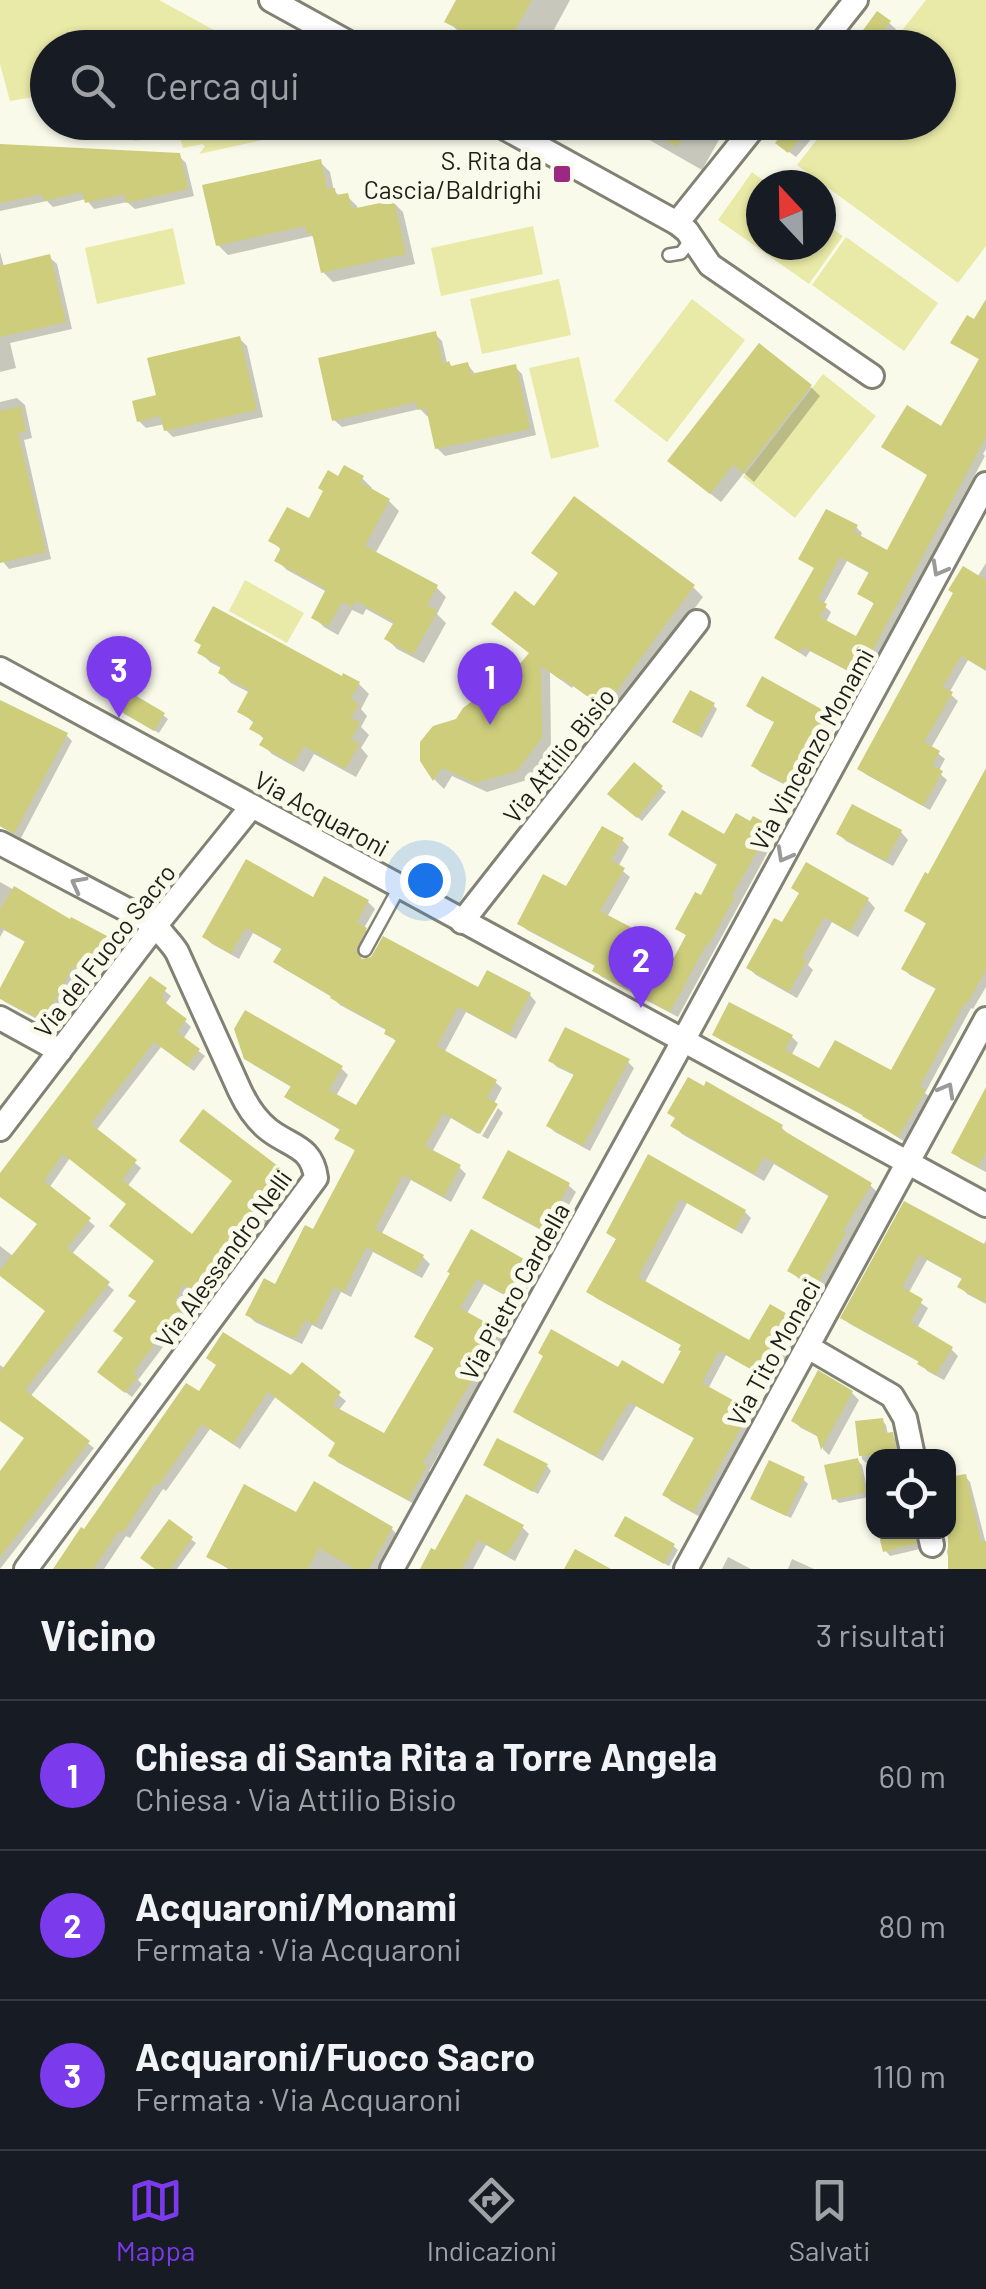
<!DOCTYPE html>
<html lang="it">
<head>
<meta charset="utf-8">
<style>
	body { margin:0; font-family:Barlow,sans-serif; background:#20242c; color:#f1f3f6 }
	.controls { position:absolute; right:30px; bottom:30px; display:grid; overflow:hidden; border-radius:20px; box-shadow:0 2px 8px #0004 }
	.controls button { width:90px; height:90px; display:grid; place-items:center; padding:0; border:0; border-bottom:2px solid #363941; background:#171b24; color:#f1f3f6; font:50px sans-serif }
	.compass { position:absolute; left:746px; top:170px; width:90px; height:90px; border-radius:50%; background:#171b24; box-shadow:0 2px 8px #0004; rotate:338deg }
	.you { position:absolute; left:425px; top:880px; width:35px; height:35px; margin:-25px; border:8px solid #fff; border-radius:50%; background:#1a73e8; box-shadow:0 0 0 15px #1a73e833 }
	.badge { display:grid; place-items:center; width:65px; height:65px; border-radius:50%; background:#7c3aed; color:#fff; font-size:32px; font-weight:700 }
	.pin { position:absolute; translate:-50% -82px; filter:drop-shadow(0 2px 5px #0008) }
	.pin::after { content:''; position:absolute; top:52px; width:35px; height:30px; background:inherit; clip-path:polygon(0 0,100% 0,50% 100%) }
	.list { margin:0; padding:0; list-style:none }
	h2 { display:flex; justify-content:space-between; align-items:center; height:130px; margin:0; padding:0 40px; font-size:42px }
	h2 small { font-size:32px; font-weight:400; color:#9ea1a6 }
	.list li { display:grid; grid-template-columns:65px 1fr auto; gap:30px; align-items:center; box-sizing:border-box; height:150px; padding:0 40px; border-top:2px solid #363941 }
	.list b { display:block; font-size:38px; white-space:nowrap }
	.list p { margin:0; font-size:32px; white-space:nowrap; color:#9ea1a6 }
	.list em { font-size:32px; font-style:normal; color:#9ea1a6 }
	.icon { flex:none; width:55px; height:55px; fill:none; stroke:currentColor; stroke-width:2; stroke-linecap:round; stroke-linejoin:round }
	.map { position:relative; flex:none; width:986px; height:1569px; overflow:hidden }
	.search { position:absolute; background:#171b24; box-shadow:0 2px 8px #0004; left:30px; right:30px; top:30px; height:110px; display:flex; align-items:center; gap:25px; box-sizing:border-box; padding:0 35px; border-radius:55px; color:#9ea1a6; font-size:38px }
	.sheet { height:580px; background:#171b24 }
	nav { display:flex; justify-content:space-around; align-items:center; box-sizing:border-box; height:140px; border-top:2px solid #363941; background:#171b24; font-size:28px; color:#9ea1a6 }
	nav a { display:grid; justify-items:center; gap:5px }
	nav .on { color:#7c3aed }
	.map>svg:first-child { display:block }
	.green { fill:#e9eaa7 }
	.shadow { fill:#0003; fill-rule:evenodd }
	.building { fill:#cdcd7c; fill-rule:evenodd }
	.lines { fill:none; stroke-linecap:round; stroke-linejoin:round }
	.lane-casing { stroke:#818274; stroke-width:16 }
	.street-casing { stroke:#818274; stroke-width:28 }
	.lane { stroke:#fff; stroke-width:11 }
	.street { stroke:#fff; stroke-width:22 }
	.oneway { stroke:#9a9a98 }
	.poi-dot { fill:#9d2883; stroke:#f9faea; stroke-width:4 }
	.labels { text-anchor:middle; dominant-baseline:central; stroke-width:10; stroke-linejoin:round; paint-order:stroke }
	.poi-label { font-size:25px; fill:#1e1e19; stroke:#f9faea; text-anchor:end }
	.street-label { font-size:25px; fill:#1e1e19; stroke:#f9faea }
</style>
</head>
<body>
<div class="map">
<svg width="986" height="1569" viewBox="0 0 986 1569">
	<rect width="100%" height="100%" fill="#f9faea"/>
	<g class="green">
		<path d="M0 0H159L245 47 48 48 47 85 33 97 10 101 0 64Z"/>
		<path d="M926 0H986V246L958 283 797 165 830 123 938 122V48L889 47Z"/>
		<path d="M130 123 339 122V123L199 154 205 146 202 144 183 148 179 134 134 141Z"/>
		<path d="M752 172 770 185H761V245H821V221L843 236 809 284 718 220Z"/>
		<path d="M533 226 543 274 441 296 431 248Z"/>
		<path d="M173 228 185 284 97 304 85 248Z"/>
		<path d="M846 237 938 303 904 351 812 285Z"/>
		<path d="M559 279 571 335 482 354 470 299Z"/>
		<path d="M692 299 745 340 667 442 614 401Z"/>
		<path d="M579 357 599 447 551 459 529 368Z"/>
		<path d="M823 374 876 416 795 518 743 477Z"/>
		<path d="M245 580 304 613 287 643 229 611Z"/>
	</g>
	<g class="shadow">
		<path d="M459 0H570L544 48H475L448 21Z"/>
		<path d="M889 23 896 29 882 48H853Z"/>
		<path d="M663 40 676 48H659Z"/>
		<path d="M631 122H729L702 170 646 138Z"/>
		<path d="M797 122H826L796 157 788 151Z"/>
		<path d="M0 147 179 156 186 163 194 196 135 209 127 202 94 209 86 199 53 207 47 201 0 211Z"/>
		<path d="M320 162 330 172 334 191 341 197 347 196 357 206 358 210 393 202 403 212 415 264 333 282 323 272 316 240 312 236 228 255 218 245Z"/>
		<path d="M0 252 4 267 49 257 57 264 72 329 10 343 16 368 0 372Z"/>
		<path d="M986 304V449L983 454 985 456 865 680 810 651 806 657 777 638 816 569 802 559 856 527 862 533 860 538 888 553 929 476 884 447 942 429 981 360 953 343 975 322ZM847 561 871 574 860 594 876 605 857 639 826 622 831 612 823 605Z"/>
		<path d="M435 334 442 341 447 363 452 368 468 365 476 375 515 367 522 374 536 435 445 456 437 448 430 416H427L420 409 342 427 334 420Z"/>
		<path d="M240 339 247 346 263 417 173 437 166 430 165 424 146 428 139 421 159 397Z"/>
		<path d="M811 387 820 396 754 482 744 473 721 502 680 470Z"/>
		<path d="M17 398 25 405 32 438 24 440 51 559 9 569 0 558V402Z"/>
		<path d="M362 478 372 488 370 491 389 501 399 511 375 554 436 587 446 597 437 614 446 623 424 663 397 649 387 639 395 625 366 609 363 615 352 610 338 635 324 627 314 617 327 592 287 570 277 560 282 551 272 540 310 522 339 479Z"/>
		<path d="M986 563V671L968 660 949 693 958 701 931 748 945 759 938 772 947 780 930 810 867 775 860 768Z"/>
		<path d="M693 587 703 597 615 716 573 686 572 688 550 672 551 749 527 780 487 792 452 776 444 789 435 780 423 760 458 721 490 703 531 654 535 609Z"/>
		<path d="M200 652 342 679 344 676 359 684 369 694 361 709 367 716 361 727 369 735 361 748 368 756 356 777 314 754 304 772 272 754 262 744 265 740 253 728 255 724 240 711 250 693 231 683 221 673 223 669 210 662Z"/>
		<path d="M0 703 66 735 72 741 21 838 0 826Z"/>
		<path d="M713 705 717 709 702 738 680 726Z"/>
		<path d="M749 706 831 717 837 723 801 793 760 772 754 766 776 723 755 712Z"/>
		<path d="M125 714 163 715 168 719 159 733Z"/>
		<path d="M634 766 666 792 642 821 611 794Z"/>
		<path d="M986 773V987L973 1009 971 1008 925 1093 931 1098 905 1142 866 1117 721 1040 715 1034 792 1037 798 1043 791 1056 820 1072 892 1073 938 990 910 975 904 969 928 925 907 911 929 877Z"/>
		<path d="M853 807 901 832 908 840 893 866 846 841 839 834Z"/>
		<path d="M751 824 770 828 777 835 678 1017 602 977 595 970 597 967 527 930 520 923 567 890 622 840 629 847 618 867 630 877 607 917 640 935 647 942 642 953 671 968 688 937 679 929 702 898 719 866 678 841 671 834 725 837Z"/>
		<path d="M807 866 868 900 875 908 858 937 832 922 808 965 813 970 797 998 756 975 749 968 783 925 801 895Z"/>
		<path d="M325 879 368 902 375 909 364 928 372 936 361 958 363 961 479 990 530 995 536 1002 516 1039 466 1012 444 1053 495 1082 502 1088 478 1134 451 1118 432 1152 459 1167 466 1174 451 1202 411 1180 381 1235 423 1257 430 1264 422 1278 373 1252 351 1297 341 1292 322 1330 312 1325 302 1344 255 1322 248 1315 276 1287 314 1232 357 1152 338 1138 342 1131 294 1103 287 1097 293 1088 254 1065 246 1058 341 1068 348 1075 336 1096 357 1108 397 1042 387 1033 388 1031 340 1005 332 997 283 968 276 962 283 950 253 933 239 959 212 944 205 937 314 900Z"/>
		<path d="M0 882 71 922 105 938 111 944 93 978 79 971 50 1026 5 1002 0 997 27 943 4 930 0 937Z"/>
		<path d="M150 979 171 996 166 1003 191 1027 183 1039 205 1056 194 1071 161 1047 96 1131 141 1168 127 1187 192 1238 235 1182 204 1112 292 1181 267 1214 274 1221 253 1249 244 1242 206 1297 190 1290 180 1307 188 1314 138 1380 142 1384 132 1397 107 1378 126 1339 138 1302 157 1261 129 1204 70 1158 49 1188 95 1226 71 1255 114 1290 30 1397 94 1448 0 1569V1475L26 1439 0 1420V1365L4 1368 48 1312 0 1275V1246L13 1256 39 1225 0 1196V1178Z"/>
		<path d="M551 1061 628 1062 634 1068 590 1151 555 1132 549 1126 576 1076 557 1067Z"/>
		<path d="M986 1092V1172L961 1159 954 1153Z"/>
		<path d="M498 1108 503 1113 488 1139 482 1136Z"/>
		<path d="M673 1125 781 1127 790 1136 870 1185 879 1194 851 1241 853 1243 825 1294 799 1279 790 1270 830 1197 774 1164 764 1181 682 1134Z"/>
		<path d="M649 1157 745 1212 751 1218 742 1234 687 1203 644 1284 750 1343 799 1324 805 1330 775 1383 726 1355 708 1389 749 1412 755 1418 700 1517 671 1501 665 1495 696 1439 636 1406 603 1461 522 1417 516 1411 619 1370 664 1388 684 1352 683 1346 596 1298 589 1292 618 1240 609 1232Z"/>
		<path d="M568 1185 576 1192 552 1236 493 1204 485 1197Z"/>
		<path d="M905 1204 983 1246 986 1240V1304L967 1294 961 1287 964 1280 927 1260 908 1294 928 1308 917 1328 951 1349 958 1356 944 1380 927 1371 921 1363 850 1324 843 1318Z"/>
		<path d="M530 1265 537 1272 519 1303 484 1284 466 1315 499 1333 506 1340 429 1471 432 1475 416 1505 337 1462 331 1455 337 1444 276 1396 240 1449 210 1429 166 1491 163 1489 130 1538 126 1536 104 1569H56L200 1395 292 1379 302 1365 346 1401 338 1411 385 1437 436 1350 417 1336 453 1274Z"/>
		<path d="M852 1393 859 1400 829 1455 823 1449 821 1438 801 1428 794 1421Z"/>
		<path d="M882 1420 886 1425 888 1435H892L896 1439 900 1456H874V1462L866 1463 862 1459 858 1423Z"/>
		<path d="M857 1460 862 1465 869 1497 839 1503 834 1498Z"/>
		<path d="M486 1465 547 1466 551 1471 538 1494Z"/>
		<path d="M965 1476 970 1482 986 1544V1569H951L947 1552 949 1541 946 1532H948Z"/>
		<path d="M803 1479 808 1484 791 1518 758 1503 753 1498Z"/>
		<path d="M467 1497 522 1527 529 1534 515 1561 486 1545 473 1569H423L436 1553Z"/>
		<path d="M297 1515 392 1529 398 1536 379 1569H228L209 1556Z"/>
		<path d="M169 1522 196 1543 177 1569H157Z"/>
		<path d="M881 1532H921L919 1535 920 1549 890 1556 885 1550Z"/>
		<path d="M622 1540 673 1546 678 1550 669 1566Z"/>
		<path d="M728 1557 751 1569H722Z"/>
		<path d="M792 1559 814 1569H788Z"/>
	</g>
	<g class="building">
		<path d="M456 0H532L505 48H496L444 22Z"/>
		<path d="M877 11 891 21 871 48H850Z"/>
		<path d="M634 122H691L677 147Z"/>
		<path d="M791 122H813L788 153 775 143Z"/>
		<path d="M0 144 180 153 188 189 126 203 124 194 85 203 82 192 44 201 42 194 0 203Z"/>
		<path d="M321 159 327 189 335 188 336 195 348 193 352 209 394 200 406 254 321 273 312 233 307 234 305 226 216 246 202 185Z"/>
		<path d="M50 254 66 322 0 337V266Z"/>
		<path d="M986 299V437L859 676 803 647 800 653 774 638 814 568 798 559 826 509 858 525 854 532 887 550 927 475 881 447 907 405 941 426 979 359 950 343 967 315 974 319ZM840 557 869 572 857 594 874 603 856 636 820 617 827 604 818 599Z"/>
		<path d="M436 331 443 364 449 361 451 366 468 362 471 374 516 364 530 429 435 449 426 408 418 410 416 402 332 421 318 358Z"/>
		<path d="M240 336 257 410 164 431 160 416 137 422 132 401 156 395 147 358Z"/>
		<path d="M759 343 812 385 743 473 733 465 710 494 667 461Z"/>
		<path d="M21 406 26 432 18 433 46 552 0 563V411Z"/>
		<path d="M344 465 364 476 360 482 390 499 365 546 438 585 427 605 438 611 413 655 384 639 394 622 356 601 352 607 342 602 328 627 311 618 326 589 274 561 281 548 268 541 287 507 309 518 323 491 318 488 328 470 338 476Z"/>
		<path d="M574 496 695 585 604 708 562 678 561 680 541 666 542 738 517 771 476 783 442 768 433 781 420 761V742L433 726 456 719 463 708 471 702 489 700 529 653 491 624 515 591 534 606 558 573 531 553Z"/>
		<path d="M963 566 986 580V670L961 656 943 687 953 692 924 742 940 751 932 765 943 771 923 806 857 769 953 593 948 590Z"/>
		<path d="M213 606 342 676 343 673 360 682 351 699 359 704 351 718 360 723 351 739 360 744 345 769 304 746 294 764 259 745 264 737 249 729 254 721 237 712 249 690 218 673 221 666 197 653 201 645 194 641Z"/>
		<path d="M762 676 832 715 794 788 751 766 774 722 746 706Z"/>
		<path d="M690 690 715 703 697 735 672 722Z"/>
		<path d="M128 691 165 713 154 731 118 710Z"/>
		<path d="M0 700 68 733 14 834 0 826Z"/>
		<path d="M634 762 663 786 637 818 607 794Z"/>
		<path d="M986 768V970L966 1005 964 1004 920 1086 926 1090 898 1137 862 1116 863 1115 712 1035 729 1002 793 1035 785 1050 819 1068 835 1040 891 1070 936 988 901 969 926 923 904 911 925 872 928 874Z"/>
		<path d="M852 804 902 830 886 861 836 834Z"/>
		<path d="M682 810 724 834 736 813 750 821 753 816 771 826 732 896 735 897 708 946 706 945 670 1012 592 971 595 965 517 924 543 874 566 886 602 826 624 838 611 860 625 868 600 911 642 933 635 946 670 965 686 935 675 929 695 892 701 895 717 864 668 835Z"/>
		<path d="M246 859 313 897 324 876 369 900 357 922 367 928 356 949 361 959 371 957 383 936 478 987 487 970 531 993 509 1034 458 1007 437 1046 497 1080 487 1098 498 1104 480 1134 443 1113 425 1146 461 1165 444 1197 403 1175 375 1229 424 1255 415 1273 366 1247 344 1292 334 1287 315 1325 305 1320 295 1339 245 1315 264 1278 275 1284 305 1225 313 1229 355 1150 334 1139 340 1129 284 1097 291 1086 244 1059 234 1029 245 1010 343 1066 329 1090 356 1105 396 1040 384 1034 386 1029 330 998 331 996 273 962 282 948 246 928 231 954 202 937Z"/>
		<path d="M806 862 869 898 850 932 824 917 802 958 807 960 789 992 746 968 774 918 782 922 799 893 791 888Z"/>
		<path d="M14 886 70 919 71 917 107 936 86 974 73 966 44 1021 0 999V988L25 941 0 927V910Z"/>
		<path d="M150 976 167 988 161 996 166 999 164 1002 187 1019 177 1032 200 1049 187 1066 154 1042 91 1124 137 1160 122 1180 192 1234 232 1181 179 1141 203 1109 287 1173 261 1207 269 1213 246 1245 237 1238 199 1292 183 1285 175 1301 183 1306 133 1373 138 1376 125 1393 97 1372 123 1338 113 1331 136 1301 128 1296 154 1261 109 1226 126 1204 63 1154 44 1181 91 1218 67 1248 110 1282 25 1390 90 1441 0 1557V1471L24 1438 0 1421V1372L45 1311 0 1276V1270L37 1224 0 1197V1173Z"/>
		<path d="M565 1027 630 1059 583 1146 546 1126 574 1074 548 1061Z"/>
		<path d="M688 1077 704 1086 706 1081 783 1125 781 1129 872 1183 843 1231 846 1232 816 1287 787 1271 829 1195 764 1157 754 1174 670 1126 675 1118 667 1113Z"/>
		<path d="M986 1087V1153L978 1167 951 1153Z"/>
		<path d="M508 1150 570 1183 545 1231 482 1198Z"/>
		<path d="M648 1154 746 1210 735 1230 680 1199 638 1277 749 1340 770 1304 801 1322 768 1379 719 1351 702 1383 751 1410 694 1512 662 1495 694 1438 629 1402 596 1456 513 1412 543 1356 538 1353 551 1329 618 1367 622 1360 663 1384 681 1351 678 1350 681 1345 586 1292 616 1239 606 1233Z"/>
		<path d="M904 1201 986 1245V1303L957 1287 962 1278 919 1255 902 1287 923 1299 911 1322 953 1347 936 1375 917 1364 919 1361 840 1318Z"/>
		<path d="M471 1229 531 1263 511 1298 477 1279 460 1308 501 1331 423 1463 427 1466 408 1500 328 1456 335 1443 268 1392 233 1444 202 1424 158 1486 155 1484 123 1533 119 1531 93 1569H53L81 1527 84 1529 186 1383 199 1391 216 1365 206 1358 223 1332 291 1375 302 1362 341 1392 332 1405 384 1433 434 1348 414 1337 450 1273 447 1272Z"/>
		<path d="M818 1370 853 1391 821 1450 817 1436 791 1421Z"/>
		<path d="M883 1418 885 1433 893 1432 897 1455 859 1456 855 1421Z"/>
		<path d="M497 1438 548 1464 533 1492 483 1465Z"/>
		<path d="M858 1458 866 1492 832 1500 824 1465Z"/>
		<path d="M769 1460 805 1477 786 1516 750 1499Z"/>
		<path d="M966 1474 981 1542 986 1541V1569H948V1477Z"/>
		<path d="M314 1481 393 1527 369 1569H355L319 1548 308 1569H230L206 1557 244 1484 296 1512Z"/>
		<path d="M466 1494 524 1525 507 1555 478 1540 462 1569H420L431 1548 435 1550Z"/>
		<path d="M625 1516 675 1544 664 1564 614 1536Z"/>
		<path d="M169 1519 193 1537 170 1569H155L140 1558Z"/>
		<path d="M878 1532H914L916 1544 883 1552Z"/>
		<path d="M575 1549 611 1569H564Z"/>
	</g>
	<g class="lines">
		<g class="lane-casing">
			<g id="lane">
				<path d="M669 255 681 253 687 245V236"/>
				<path d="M365 950 399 888"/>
			</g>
		</g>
		<g class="street-casing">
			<g id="street">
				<path d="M271 0 358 48"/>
				<path d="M818 48 856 0"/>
				<path d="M494 122 677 223 687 231 710 265 872 376"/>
				<path d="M677 223 758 122"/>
				<path d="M0 669 986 1205"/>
				<path d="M0 843 156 925C162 935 171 942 177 952L240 1091C247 1106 256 1120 269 1130 291 1147 312 1146 316 1178L26 1569"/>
				<path d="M462 922 697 622"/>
				<path d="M0 1018 60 1051"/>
				<path d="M0 1129 156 925 252 806"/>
				<path d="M808 1347 892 1396 905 1418 913 1456"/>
				<path d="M929 1532 932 1545"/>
				<path d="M392 1569 677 1052 986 484"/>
				<path d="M686 1569 986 1019"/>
			</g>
		</g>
		<use href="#lane" class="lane"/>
		<use href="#street" class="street"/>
	</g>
	<defs><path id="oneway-chevron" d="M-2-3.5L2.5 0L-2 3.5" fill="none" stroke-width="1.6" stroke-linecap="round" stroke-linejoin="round" transform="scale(2.5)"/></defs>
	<g class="oneway">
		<use href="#oneway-chevron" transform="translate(939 569) rotate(119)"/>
		<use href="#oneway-chevron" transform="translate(784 855) rotate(119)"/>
		<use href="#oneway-chevron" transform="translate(78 884) rotate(-152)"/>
		<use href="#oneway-chevron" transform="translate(947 1090) rotate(-61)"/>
	</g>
	<rect class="poi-dot" x="552" y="164" width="20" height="20" rx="5"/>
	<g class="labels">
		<g class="poi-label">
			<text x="542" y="160">S. Rita da<tspan x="542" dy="29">Cascia/Baldrighi</tspan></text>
		</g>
		<g class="street-label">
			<text transform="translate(811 749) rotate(-61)">Via Vincenzo Monamì</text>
			<text transform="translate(558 755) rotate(-52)">Via Attilio Bisio</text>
			<text transform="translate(322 813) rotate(29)">Via Acquaroni</text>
			<text transform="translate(104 950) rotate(-52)">Via del Fuoco Sacro</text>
			<text transform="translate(223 1258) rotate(-54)">Via Alessandro Nelli</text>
			<text transform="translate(514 1291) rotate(-61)">Via Pietro Cardella</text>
			<text transform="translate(773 1352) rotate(-61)">Via Tito Monaci</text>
		</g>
	</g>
</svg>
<div class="controls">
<button><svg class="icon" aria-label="locate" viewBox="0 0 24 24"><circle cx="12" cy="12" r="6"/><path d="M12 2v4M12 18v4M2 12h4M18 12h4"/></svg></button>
</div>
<svg class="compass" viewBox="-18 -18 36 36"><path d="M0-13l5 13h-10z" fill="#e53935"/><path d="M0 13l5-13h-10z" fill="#9ea1a6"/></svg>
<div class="you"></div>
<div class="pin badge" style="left:490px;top:725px">1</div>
<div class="pin badge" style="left:641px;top:1008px">2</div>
<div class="pin badge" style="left:119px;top:718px">3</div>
<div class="search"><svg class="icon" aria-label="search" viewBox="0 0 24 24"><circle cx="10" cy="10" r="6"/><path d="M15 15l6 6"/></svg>Cerca qui</div>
</div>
<section class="sheet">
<h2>Vicino<small>3 risultati</small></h2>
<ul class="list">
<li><span class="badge">1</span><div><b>Chiesa di Santa Rita a Torre Angela</b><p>Chiesa · Via Attilio Bisio</p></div><em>60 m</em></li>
<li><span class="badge">2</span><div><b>Acquaroni/Monami</b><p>Fermata · Via Acquaroni</p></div><em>80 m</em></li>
<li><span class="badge">3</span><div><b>Acquaroni/Fuoco Sacro</b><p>Fermata · Via Acquaroni</p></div><em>110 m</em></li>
</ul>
</section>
<nav>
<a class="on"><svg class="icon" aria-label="map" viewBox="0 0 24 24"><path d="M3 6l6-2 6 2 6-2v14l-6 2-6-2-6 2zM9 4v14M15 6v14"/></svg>Mappa</a>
<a><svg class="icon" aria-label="directions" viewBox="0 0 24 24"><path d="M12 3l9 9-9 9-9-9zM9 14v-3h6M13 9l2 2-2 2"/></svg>Indicazioni</a>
<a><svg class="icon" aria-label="saved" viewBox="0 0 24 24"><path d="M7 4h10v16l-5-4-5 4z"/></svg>Salvati</a>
</nav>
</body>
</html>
